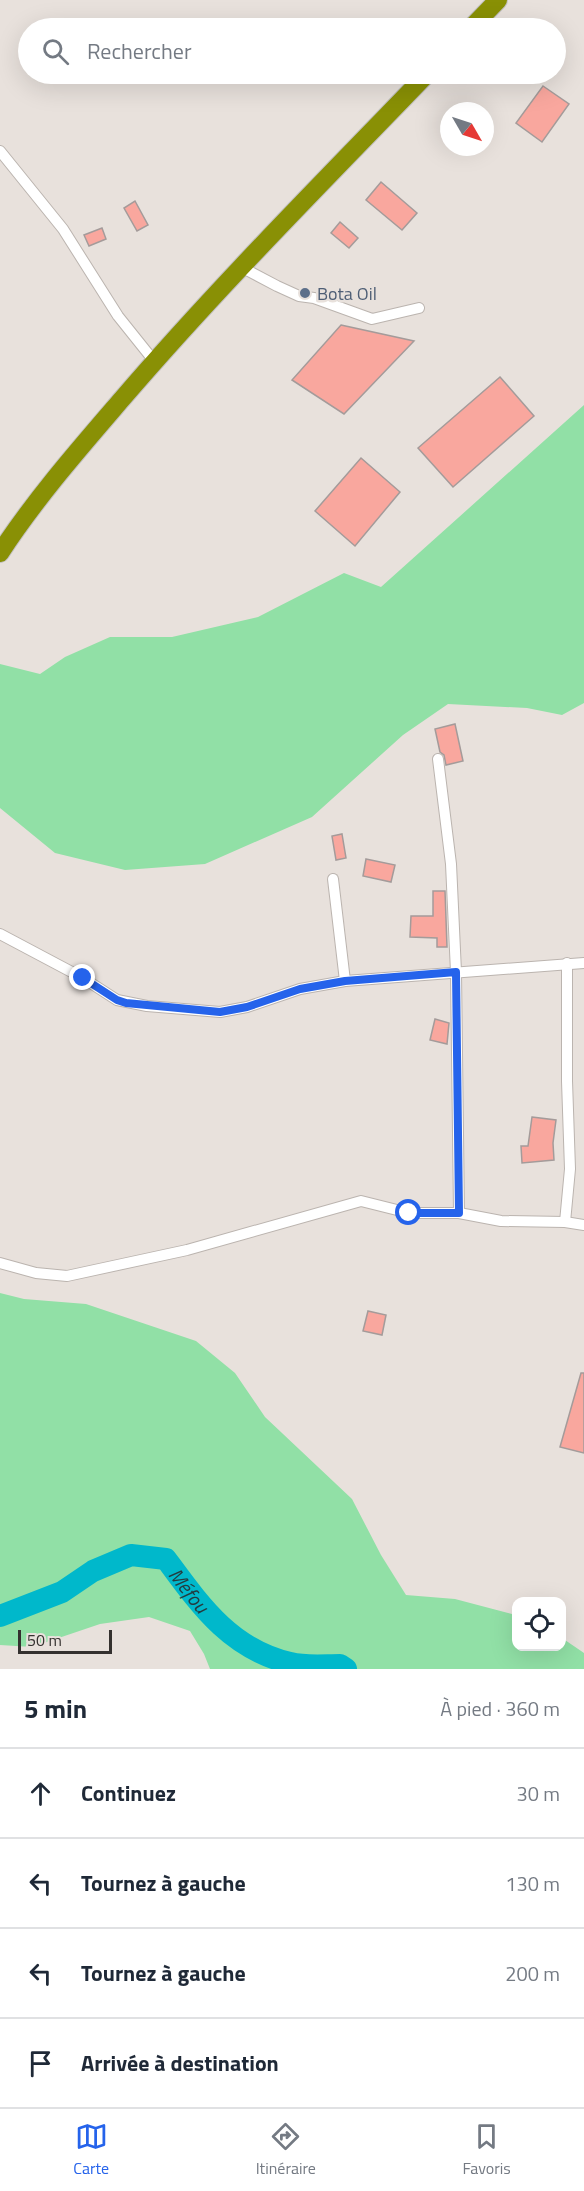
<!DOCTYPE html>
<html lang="fr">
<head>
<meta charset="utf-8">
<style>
	body { margin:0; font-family:"Titillium Web",sans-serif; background:#f2f2f3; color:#1f2937 }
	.controls { position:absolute; right:18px; bottom:18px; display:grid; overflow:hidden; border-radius:12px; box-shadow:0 6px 24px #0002 }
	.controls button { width:54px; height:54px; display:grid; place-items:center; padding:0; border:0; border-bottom:2px solid #e0e1e3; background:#fff; color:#1f2937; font:30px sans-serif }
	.compass { position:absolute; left:440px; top:102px; width:54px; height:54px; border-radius:50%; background:#fff; box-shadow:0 6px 24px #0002; rotate:129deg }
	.scale { position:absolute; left:18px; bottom:15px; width:94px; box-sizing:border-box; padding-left:6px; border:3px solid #34312f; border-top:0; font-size:16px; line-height:21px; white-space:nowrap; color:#34312f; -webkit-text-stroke:4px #e8e1dc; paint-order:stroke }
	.stop { position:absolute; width:18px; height:18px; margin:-14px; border:4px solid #2563eb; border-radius:50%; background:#fff }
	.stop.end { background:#2563eb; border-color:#fff; box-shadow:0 2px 6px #0008 }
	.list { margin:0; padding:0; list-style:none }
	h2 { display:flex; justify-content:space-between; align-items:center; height:78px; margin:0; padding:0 24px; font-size:26px }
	h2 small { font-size:20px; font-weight:400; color:#747a83 }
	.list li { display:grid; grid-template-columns:39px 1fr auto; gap:18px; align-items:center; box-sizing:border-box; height:90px; padding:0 24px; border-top:2px solid #e0e1e3 }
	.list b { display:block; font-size:22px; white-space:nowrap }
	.list em { font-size:20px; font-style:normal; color:#747a83 }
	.icon { flex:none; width:33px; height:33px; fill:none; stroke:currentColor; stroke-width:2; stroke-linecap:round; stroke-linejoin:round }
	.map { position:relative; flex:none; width:584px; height:1669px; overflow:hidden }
	.search { position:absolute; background:#fff; box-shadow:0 6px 24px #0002; left:18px; right:18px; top:18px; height:66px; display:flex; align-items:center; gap:15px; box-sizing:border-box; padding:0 21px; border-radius:33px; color:#747a83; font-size:22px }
	.sheet { height:438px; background:#fff }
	nav { display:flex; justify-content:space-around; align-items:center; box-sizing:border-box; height:84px; border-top:2px solid #e0e1e3; background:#fff; font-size:16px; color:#747a83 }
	nav a { display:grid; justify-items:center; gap:3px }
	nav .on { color:#2563eb }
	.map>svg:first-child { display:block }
	.green { fill:#91e0a6 }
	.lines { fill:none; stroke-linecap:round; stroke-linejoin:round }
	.river { stroke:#00b8cb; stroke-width:22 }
	.building { fill:#f9a79e; stroke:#a49b9a; stroke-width:1.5 }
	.street-casing { stroke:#bbb4af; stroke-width:12 }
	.highway-casing { stroke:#c2c1c1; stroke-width:20 }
	.street { stroke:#fff; stroke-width:10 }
	.highway { stroke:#899005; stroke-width:18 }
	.route { stroke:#2563eb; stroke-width:8 }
	.service-dot { fill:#5c6f8a; stroke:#e8e1dc; stroke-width:2 }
	.labels { text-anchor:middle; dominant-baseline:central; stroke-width:5; stroke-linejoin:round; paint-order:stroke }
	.service-label { font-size:18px; fill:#4e5e75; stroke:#e8e1dc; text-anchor:start }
	.water-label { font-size:20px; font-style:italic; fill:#243c40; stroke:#e8e1dc }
</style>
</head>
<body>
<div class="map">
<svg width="584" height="1669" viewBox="0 0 584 1669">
	<rect width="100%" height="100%" fill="#e8e1dc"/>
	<g class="green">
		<path d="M584 405V703L562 715 527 708 448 704 403 735 312 817 205 864 125 870 55 853 0 808V664L40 674 65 657 110 637H172L258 617 344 573 381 587Z"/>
		<path d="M0 1293 24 1299 86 1304 196 1341 235 1373 265 1417 352 1499 381 1555 406 1595 455 1599 516 1615V1646H562V1638L584 1653V1669H210L204 1654 190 1631 149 1617 100 1624 32 1647 0 1645Z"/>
	</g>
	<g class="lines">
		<path class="river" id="s1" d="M0 1616 62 1592 93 1571 131 1555 166 1559C200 1605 230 1649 290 1663 305 1667 324 1665 340 1665L346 1669"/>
	</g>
	<g class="building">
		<path d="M543 86 569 104 542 142 516 123Z"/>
		<path d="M381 182 417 213 402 230 366 200Z"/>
		<path d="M135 201 148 225 137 231 124 208Z"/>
		<path d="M340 222 358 238 349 248 331 233Z"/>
		<path d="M102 228 106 239 89 246 84 235Z"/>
		<path d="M341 325 414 341 344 414 292 380Z"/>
		<path d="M500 377 534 416 453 487 418 448Z"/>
		<path d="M361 458 400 492 355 546 315 511Z"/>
		<path d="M455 724 463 761 446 765 444 755 440 752 435 729Z"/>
		<path d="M342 834 346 858 336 860 332 836Z"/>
		<path d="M366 859 395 865 391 882 363 876Z"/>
		<path d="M433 891H445L447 947H437V938L410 937 411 916H433Z"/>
		<path d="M435 1019 449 1023 447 1044 430 1040Z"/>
		<path d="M532 1117 556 1120 553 1143 554 1160 522 1163 521 1146H528Z"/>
		<path d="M368 1311 386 1315 382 1335 363 1331Z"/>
		<path d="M581 1373H584V1453L560 1447Z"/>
	</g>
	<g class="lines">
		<g class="street-casing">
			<g id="street">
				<path d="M0 151 63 229 118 316 154 361"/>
				<path d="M241 267 277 286 299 296 314 298 372 319 419 308"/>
				<path d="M438 759 451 864 456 972 459 1213"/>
				<path d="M333 879 345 981"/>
				<path d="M0 934 83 978 117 1000 147 1006 220 1012 247 1007 300 989 345 981 584 963"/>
				<path d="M565 1222 570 1169 567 1081V963"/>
				<path d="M0 1263 36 1273 67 1276 187 1250 361 1201 409 1213H459L501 1221 565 1222 584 1225"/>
			</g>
		</g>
		<g class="highway-casing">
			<g id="highway">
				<path d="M471 28 498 0"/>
				<path d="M0 553C36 498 79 449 122 399 219 286 324 181 427 74"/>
			</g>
		</g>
		<use href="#street" class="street"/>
		<use href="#highway" class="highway"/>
	</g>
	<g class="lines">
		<path class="route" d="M83 978 117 1000 126 1003 220 1012 247 1007 300 989 345 981 456 972 459 1213H409"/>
	</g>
	<circle class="service-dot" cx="305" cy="293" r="6"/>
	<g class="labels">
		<g class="service-label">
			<text x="317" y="293">Bota Oil</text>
		</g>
		<g class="water-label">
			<text stroke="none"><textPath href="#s1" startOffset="219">Méfou</textPath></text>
		</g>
	</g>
</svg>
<div class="controls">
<button><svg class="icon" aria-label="locate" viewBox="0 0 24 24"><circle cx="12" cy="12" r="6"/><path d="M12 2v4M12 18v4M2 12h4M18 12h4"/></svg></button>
</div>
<svg class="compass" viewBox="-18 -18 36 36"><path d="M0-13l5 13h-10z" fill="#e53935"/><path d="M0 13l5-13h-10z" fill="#747a83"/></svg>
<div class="scale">50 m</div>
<div class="stop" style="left:409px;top:1213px"></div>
<div class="stop end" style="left:83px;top:978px"></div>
<div class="search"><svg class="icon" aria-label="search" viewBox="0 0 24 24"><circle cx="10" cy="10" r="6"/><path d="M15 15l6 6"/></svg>Rechercher</div>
</div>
<section class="sheet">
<h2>5 min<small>À pied · 360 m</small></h2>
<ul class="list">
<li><svg class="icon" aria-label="ahead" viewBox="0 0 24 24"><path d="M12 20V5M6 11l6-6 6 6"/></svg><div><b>Continuez</b></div><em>30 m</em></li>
<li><svg class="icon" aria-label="left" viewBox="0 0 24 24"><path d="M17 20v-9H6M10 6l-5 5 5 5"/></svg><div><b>Tournez à gauche</b></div><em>130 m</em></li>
<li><svg class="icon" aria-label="left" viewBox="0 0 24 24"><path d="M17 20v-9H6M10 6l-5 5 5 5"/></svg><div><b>Tournez à gauche</b></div><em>200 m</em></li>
<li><svg class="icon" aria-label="arrive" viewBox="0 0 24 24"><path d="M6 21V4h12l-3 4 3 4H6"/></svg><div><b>Arrivée à destination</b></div></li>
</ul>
</section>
<nav>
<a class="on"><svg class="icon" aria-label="map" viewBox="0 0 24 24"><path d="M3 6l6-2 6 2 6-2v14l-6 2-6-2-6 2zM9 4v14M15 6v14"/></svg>Carte</a>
<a><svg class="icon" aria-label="directions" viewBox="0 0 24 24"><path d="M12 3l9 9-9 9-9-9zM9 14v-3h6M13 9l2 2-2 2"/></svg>Itinéraire</a>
<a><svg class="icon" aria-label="saved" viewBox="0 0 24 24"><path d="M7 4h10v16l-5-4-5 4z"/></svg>Favoris</a>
</nav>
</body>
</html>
